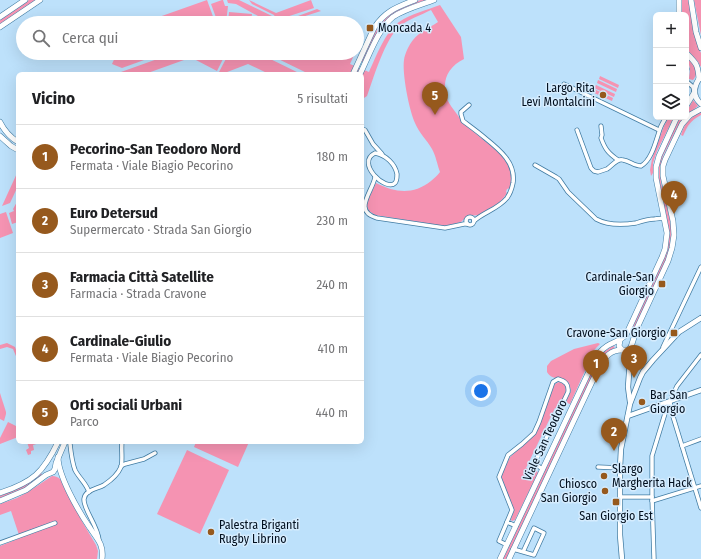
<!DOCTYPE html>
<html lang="it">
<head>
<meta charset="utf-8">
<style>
	body { margin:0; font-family:"Fira Sans Condensed",sans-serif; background:#f6f6f6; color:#202124 }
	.controls { position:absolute; right:12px; top:12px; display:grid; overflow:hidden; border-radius:6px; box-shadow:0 4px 16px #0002 }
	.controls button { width:36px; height:36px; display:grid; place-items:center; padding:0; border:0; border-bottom:1px solid #e0e0e0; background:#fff; color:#202124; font:20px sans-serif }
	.you { position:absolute; left:481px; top:391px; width:14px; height:14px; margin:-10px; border:3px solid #fff; border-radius:50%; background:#1a73e8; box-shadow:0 0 0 6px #1a73e833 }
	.badge { display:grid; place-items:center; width:26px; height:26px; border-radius:50%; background:#96591d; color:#fff; font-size:13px; font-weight:700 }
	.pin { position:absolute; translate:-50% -33px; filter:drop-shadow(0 1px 2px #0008) }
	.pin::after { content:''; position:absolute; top:21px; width:14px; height:12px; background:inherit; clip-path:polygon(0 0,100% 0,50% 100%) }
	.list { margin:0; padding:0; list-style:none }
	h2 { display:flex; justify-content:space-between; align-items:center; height:52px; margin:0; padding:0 16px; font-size:17px }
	h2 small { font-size:13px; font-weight:400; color:#757577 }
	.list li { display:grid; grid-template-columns:26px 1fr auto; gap:12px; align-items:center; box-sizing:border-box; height:64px; padding:0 16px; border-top:1px solid #e0e0e0 }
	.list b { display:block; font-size:15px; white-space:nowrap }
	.list p { margin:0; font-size:13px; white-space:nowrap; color:#757577 }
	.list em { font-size:13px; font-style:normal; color:#757577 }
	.icon { flex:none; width:22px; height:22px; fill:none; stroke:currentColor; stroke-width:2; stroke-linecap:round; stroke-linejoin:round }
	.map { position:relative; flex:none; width:701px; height:559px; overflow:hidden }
	.search { position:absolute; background:#fff; box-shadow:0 4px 16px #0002; left:16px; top:16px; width:348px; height:44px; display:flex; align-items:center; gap:10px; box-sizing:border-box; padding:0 14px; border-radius:22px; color:#757577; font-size:15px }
	.panel { position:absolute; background:#fff; box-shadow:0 4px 16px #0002; left:16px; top:72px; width:348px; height:372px; border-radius:6px }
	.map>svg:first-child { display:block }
	.green { fill:#f593b2 }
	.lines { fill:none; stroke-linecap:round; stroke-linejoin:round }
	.minor-casing { stroke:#417ca3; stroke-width:5 }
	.tertiary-casing { stroke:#417ca3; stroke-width:6 }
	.secondary-casing { stroke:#417ca3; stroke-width:6 }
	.minor { stroke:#fff; stroke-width:3.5 }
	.tertiary { stroke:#fff; stroke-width:4.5 }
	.secondary { stroke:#fff; stroke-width:5 }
	.poi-dot { fill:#96591d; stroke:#d5ecfe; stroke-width:1.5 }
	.labels { text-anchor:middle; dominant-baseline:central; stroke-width:3; stroke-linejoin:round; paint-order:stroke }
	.poi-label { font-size:12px; fill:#000e1d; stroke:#d5ecfe; text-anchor:start }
	.street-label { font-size:12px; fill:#000e1d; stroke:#d5ecfe }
</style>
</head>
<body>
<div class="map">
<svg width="701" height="559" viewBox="0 0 701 559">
	<rect width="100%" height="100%" fill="#bde1fb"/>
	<g class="green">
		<path d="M29 0H37L0 25V20Z"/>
		<path d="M207 0 215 22 214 23H142Z"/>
		<path d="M222 0H223L225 6H228L226 23H218L211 4Z"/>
		<path d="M227 0H239L272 16 273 21 269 23H262L258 16 236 4 228 3Z"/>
		<path d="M249 0 276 13 311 0 314 8 277 20 276 19 274 15 252 4Z"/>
		<path d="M421 0H428L386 21 379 29 363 62H362V60C369 45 375 28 387 17 396 8 409 4 421 0Z"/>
		<path d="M681 0H689L699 49 701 53V67L698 62 686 48V15H681Z"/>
		<path d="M694 0H701V35Z"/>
		<path d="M440 5 461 37 464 59C446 68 441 83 448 101 452 109 458 114 462 122 470 129 478 135 486 142 502 155 515 165 510 188L507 189 506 192 507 193 505 196 499 203 490 208 479 215 467 216 461 222 450 225 443 226 375 215 369 211 366 204 376 183C396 193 413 195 431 181 434 178 437 176 440 172 437 164 436 156 432 149 427 140 419 133 415 123 409 110 402 73 404 60 405 53 409 45 413 40 419 32 429 28 438 22L431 10C421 15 409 19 400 26 385 39 374 76 367 96L364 98 362 97V74H309L266 53H284L307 60 325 53H350L354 55 350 64 369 72C376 57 385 32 399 22 410 14 427 10 440 5Z"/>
		<path d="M317 9 321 11 299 18 301 23H279Z"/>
		<path d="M229 12 252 14 251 23H228Z"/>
		<path d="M117 53H154L158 55 122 68 112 64Z"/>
		<path d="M168 53H226L217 71 194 59 186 60H184L145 74H118L117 72H121L163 57 166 54Z"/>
		<path d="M229 53H258L301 74H269L248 64 222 74 219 72Z"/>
		<path d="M686 56C692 63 701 71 693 80L689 79C689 75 691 70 689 65 688 61 686 60 686 56Z"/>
		<path d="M600 76 619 85 618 88 599 79Z"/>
		<path d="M598 80 617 89 616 92 597 83Z"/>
		<path d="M596 85 615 94 614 97 594 88Z"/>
		<path d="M594 89 613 98 612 101 592 92Z"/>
		<path d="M693 100 698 106 686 116C686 110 691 105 693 100Z"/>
		<path d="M701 112V115C690 121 688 125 683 136L681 135C685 122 690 118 701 112Z"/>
		<path d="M669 117H674L657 151 653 163V173L651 176 650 170 652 159 664 126Z"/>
		<path d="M682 117H685L678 126 663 156 660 168 661 183 671 224V235L670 246 666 260 633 331 632 332 631 331 663 261C672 236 668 222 662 197 660 189 657 181 657 173 657 157 671 135 678 121Z"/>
		<path d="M18 171V186L10 203 2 206Z"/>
		<path d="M18 200V222L12 224 9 213 14 211 13 209Z"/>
		<path d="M6 212 13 233 0 238V214Z"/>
		<path d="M7 343 15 347 18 355V361L13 349 7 347 0 349V345Z"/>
		<path d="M598 343 600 344C595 349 590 354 587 361L589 362 570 404 567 403 566 401 571 391 569 383C561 375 553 382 547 372V366L551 361 574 349Z"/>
		<path d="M613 346 615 347C608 353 601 357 597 366L506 559H503L595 365 604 352Z"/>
		<path d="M559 382C573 385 562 401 558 409L555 408 526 468 530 470 531 468 537 471 538 473 515 520 512 521 511 520V519L514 511 502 479V474L510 457 530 439 539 425 554 386 555 384Z"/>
		<path d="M0 393 6 412V414L4 421 0 419Z"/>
		<path d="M8 422 18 427V437L0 444V438Z"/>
		<path d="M27 442H43L33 445 34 450 31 451V454L28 455 26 450 29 448Z"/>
		<path d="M196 442H249L238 467 194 447Z"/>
		<path d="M187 450 229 470 200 534 157 514Z"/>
		<path d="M41 473 42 475 28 486 15 493 0 498V496C16 490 28 484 41 473Z"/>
		<path d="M52 476C56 476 58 477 61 480L83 523 96 545 98 551 97 559H0V546L20 538 11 511 0 515V504L17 498 28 492Z"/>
	</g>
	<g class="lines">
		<g class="minor-casing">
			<g id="minor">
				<path d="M686 66 687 69 686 72"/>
				<path d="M686 81 693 87 694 91"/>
				<path d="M564 84 659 130"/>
				<path d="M469 105 461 112V114L463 121C471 127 478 132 485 138 500 150 516 163 513 183 512 188 510 194 507 198 498 209 484 212 474 221"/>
				<path d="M601 126 602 135 601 138C605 149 608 153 618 160"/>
				<path d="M362 129 365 130 373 144 382 154"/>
				<path d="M577 130 591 168 594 171 598 172C601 171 604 170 607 169 612 166 617 158 623 160 630 161 634 166 641 166 652 160 656 140 660 129 661 125 664 121 666 117"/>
				<path d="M375 153C386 155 395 164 397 174 397 177 397 181 395 183 386 192 355 163 375 153Z"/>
				<path d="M535 165 556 177 559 179 568 192 596 219C607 225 623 225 636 223 642 221 649 219 655 219 658 218 661 219 664 218"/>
				<path d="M375 177C373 191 352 211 377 218L445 228 464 224H468"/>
				<circle cx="470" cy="221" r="4"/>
				<path d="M663 347 701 267"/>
				<path d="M670 402 671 410 701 508"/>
				<path d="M70 444C71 453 72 462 75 470 79 478 86 483 89 492"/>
				<path d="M682 446 701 439"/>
				<path d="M121 466 125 464 144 459 155 453"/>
				<path d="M598 467 620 468"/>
				<path d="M620 497H652"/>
				<path d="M652 501 701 486"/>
				<path d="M516 526 507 522 512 510 499 477 508 455 522 444 534 433 539 422 553 382 558 379C565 381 569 384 568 392L534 464 543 469"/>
				<path d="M99 540C98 526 83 509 84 499 85 490 97 489 104 485 110 481 118 474 121 467 123 462 121 448 122 442"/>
				<path d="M0 543 55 523"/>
				<path d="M507 545 499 541 507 522"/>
				<path d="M513 549 534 555 544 533 534 528 523 552"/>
				<path d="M654 559 652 497V456L667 407 677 386 701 355"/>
			</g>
		</g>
		<g class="tertiary-casing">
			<g id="tertiary">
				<path d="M630 402 628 387 631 347"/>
				<path d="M628 416 701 390"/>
				<path d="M622 559 620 535V468L621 449 630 404 640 378 643 372 653 360 679 332 701 318"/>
			</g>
		</g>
		<g class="secondary-casing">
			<g id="secondary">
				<path d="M691 0 696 32 701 48"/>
				<path d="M679 15V0"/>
				<path d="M0 17 25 0"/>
				<path d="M0 27 40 0"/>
				<path d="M686 53C696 63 698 64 699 79"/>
				<path d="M353 74 374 28C385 11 397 7 415 0"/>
				<path d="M360 74C369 56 378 29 393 17 405 9 421 5 434 0"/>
				<path d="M701 76C694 85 691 95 701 104"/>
				<path d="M686 106 694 93"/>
				<path d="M0 122C4 130 10 137 18 142"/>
				<path d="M0 136 11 146 18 150"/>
				<path d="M620 340 619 346 622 350H628L631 347 637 328 668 261 672 248 674 235 673 221 663 176V166L665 160 682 124 690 115 701 109"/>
				<path d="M58 457C58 476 79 512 90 528 97 539 104 544 102 559"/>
				<path d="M0 493C33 482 43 473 58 442"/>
				<path d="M0 501 26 490 46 475 53 472 55 469 56 463 65 442"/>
				<path d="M500 559 594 361C597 355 601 350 607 346 613 342 620 341 626 335L662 257 665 249 667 233 656 178V167L659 156 677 117"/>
				<path d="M509 559 599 367C605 357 610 350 622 350"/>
			</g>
		</g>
		<use href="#minor" class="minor"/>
		<use href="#tertiary" class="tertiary"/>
		<use href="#secondary" class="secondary"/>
	</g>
	<g class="poi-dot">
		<rect x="366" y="24" width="8" height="8" rx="2"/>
		<circle cx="603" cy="95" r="4"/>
		<rect x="658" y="280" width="8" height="8" rx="2"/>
		<rect x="670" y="329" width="8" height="8" rx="2"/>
		<circle cx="642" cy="402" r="4"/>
		<circle cx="604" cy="476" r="4"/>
		<circle cx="605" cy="491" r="4"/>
		<rect x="612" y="498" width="8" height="8" rx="2"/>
		<circle cx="211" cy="532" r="4"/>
	</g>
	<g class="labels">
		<g class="poi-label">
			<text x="378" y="28">Moncada 4</text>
			<text x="595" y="88" text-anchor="end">Largo Rita<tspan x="595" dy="14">Levi Montalcini</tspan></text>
			<text x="654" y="277" text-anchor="end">Cardinale-San<tspan x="654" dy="14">Giorgio</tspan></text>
			<text x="666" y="333" text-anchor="end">Cravone-San Giorgio</text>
			<text x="650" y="395">Bar San<tspan x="650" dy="14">Giorgio</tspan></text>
			<text x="612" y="469">Slargo<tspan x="612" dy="14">Margherita Hack</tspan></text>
			<text x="597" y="484" text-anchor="end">Chiosco<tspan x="597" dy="14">San Giorgio</tspan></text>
			<text x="616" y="516" text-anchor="middle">San Giorgio Est</text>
			<text x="219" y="525">Palestra Briganti<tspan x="219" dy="14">Rugby Librino</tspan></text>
		</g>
		<g class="street-label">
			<text transform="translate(545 440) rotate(-65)">Viale San Teodoro</text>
		</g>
	</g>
</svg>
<div class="controls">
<button>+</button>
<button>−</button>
<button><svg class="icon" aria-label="layers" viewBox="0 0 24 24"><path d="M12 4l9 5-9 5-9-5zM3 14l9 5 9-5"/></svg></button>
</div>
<div class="you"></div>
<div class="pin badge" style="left:596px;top:383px">1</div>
<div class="pin badge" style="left:614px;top:451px">2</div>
<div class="pin badge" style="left:634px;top:378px">3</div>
<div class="pin badge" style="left:674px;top:214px">4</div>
<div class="pin badge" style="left:435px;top:115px">5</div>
<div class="search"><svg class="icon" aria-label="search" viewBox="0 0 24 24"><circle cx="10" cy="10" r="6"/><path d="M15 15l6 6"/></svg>Cerca qui</div>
<section class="panel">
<h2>Vicino<small>5 risultati</small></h2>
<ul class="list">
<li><span class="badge">1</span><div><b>Pecorino-San Teodoro Nord</b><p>Fermata · Viale Biagio Pecorino</p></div><em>180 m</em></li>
<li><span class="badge">2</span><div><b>Euro Detersud</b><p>Supermercato · Strada San Giorgio</p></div><em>230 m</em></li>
<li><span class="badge">3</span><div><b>Farmacia Città Satellite</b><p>Farmacia · Strada Cravone</p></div><em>240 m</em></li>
<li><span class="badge">4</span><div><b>Cardinale-Giulio</b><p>Fermata · Viale Biagio Pecorino</p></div><em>410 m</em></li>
<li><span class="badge">5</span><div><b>Orti sociali Urbani</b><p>Parco</p></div><em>440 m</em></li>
</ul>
</section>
</div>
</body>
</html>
